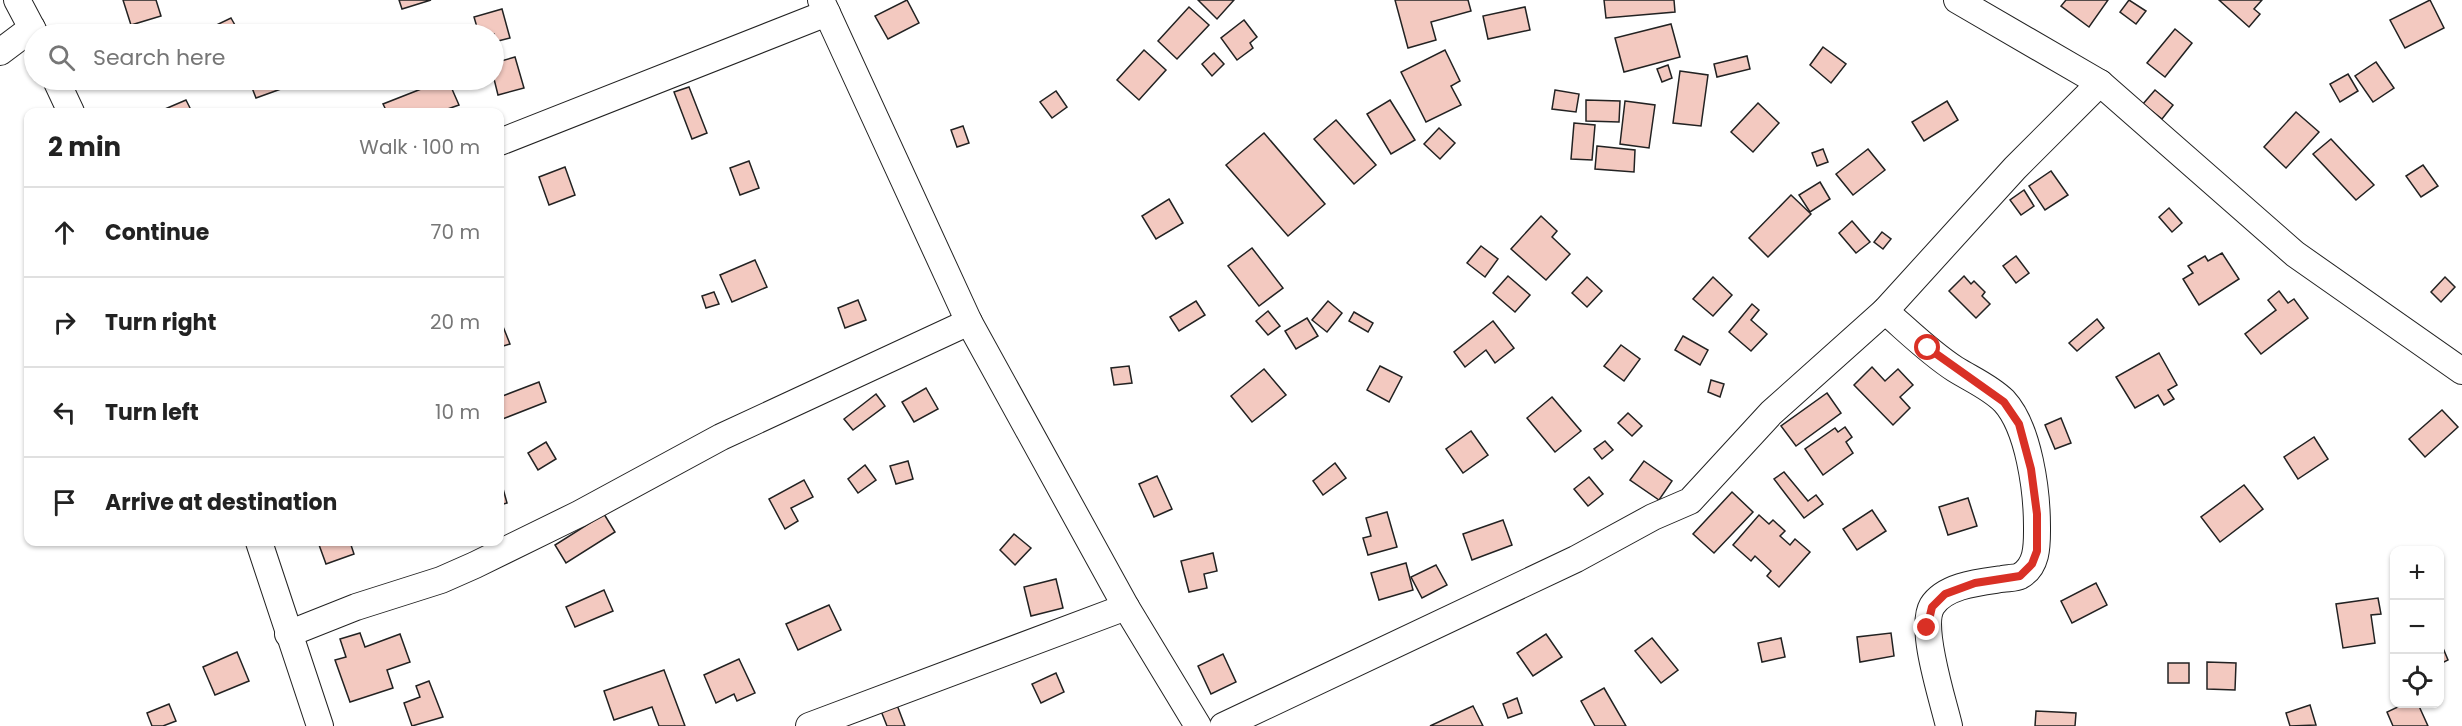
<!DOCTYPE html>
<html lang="en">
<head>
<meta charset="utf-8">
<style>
	body { margin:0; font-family:Poppins,sans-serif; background:#f6f6f6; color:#222 }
	.controls { position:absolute; right:18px; bottom:18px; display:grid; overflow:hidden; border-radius:12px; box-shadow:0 2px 4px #0004 }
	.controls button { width:54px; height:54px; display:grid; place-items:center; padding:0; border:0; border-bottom:2px solid #e0e0e0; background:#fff; color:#222; font:30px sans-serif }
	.stop { position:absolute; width:18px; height:18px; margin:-14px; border:4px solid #d93025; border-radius:50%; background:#fff }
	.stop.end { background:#d93025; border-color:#fff; box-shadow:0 2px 6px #0008 }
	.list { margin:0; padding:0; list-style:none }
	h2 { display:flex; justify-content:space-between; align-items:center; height:78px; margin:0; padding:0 24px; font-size:26px }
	h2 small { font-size:20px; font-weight:400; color:#767676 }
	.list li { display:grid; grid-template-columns:39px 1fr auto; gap:18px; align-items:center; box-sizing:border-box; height:90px; padding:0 24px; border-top:2px solid #e0e0e0 }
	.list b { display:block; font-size:22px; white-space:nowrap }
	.list em { font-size:20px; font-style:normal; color:#767676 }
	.icon { flex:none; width:33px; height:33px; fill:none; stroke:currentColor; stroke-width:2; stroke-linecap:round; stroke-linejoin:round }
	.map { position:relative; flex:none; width:2462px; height:726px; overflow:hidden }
	.search { position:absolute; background:#fff; box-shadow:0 2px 4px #0004; left:24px; top:24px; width:480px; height:66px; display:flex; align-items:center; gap:15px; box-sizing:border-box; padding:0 21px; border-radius:33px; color:#767676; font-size:22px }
	.panel { position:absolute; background:#fff; box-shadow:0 2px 4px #0004; left:24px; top:108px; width:480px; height:438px; border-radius:12px }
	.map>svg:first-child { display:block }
	.building { fill:#f3c9c0; stroke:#222; stroke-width:1.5 }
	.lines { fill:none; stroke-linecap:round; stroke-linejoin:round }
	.minor-casing { stroke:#222; stroke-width:28 }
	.minor { stroke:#fff; stroke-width:26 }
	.route { stroke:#d93025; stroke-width:8 }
</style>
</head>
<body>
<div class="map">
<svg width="2462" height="726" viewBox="0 0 2462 726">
	<rect width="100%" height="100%" fill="#fff"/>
	<g class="building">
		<path d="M123 0H156L161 16 131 25Z"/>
		<path d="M399 0H431L402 9Z"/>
		<path d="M907 0 919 23 888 39 875 16Z"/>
		<path d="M1198 0H1234L1217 19Z"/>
		<path d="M1395 0H1468L1471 11 1431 22 1436 40 1408 48Z"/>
		<path d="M1604 0H1674L1675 12 1606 18Z"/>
		<path d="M2066 0H2108L2089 27 2061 6Z"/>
		<path d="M2129 0 2146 11 2136 24 2120 12Z"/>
		<path d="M2219 0H2262L2254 9 2260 14 2249 27Z"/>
		<path d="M2430 0 2444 28 2405 48 2390 20Z"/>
		<path d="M1189 7 1209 25 1177 59 1158 41Z"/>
		<path d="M1525 7 1530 30 1488 39 1483 16Z"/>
		<path d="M502 9 510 38 494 42V34H479L474 17Z"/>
		<path d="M231 18 240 34H213L210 28Z"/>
		<path d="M1244 20 1257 37 1250 43 1253 48 1237 60 1221 38Z"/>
		<path d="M1671 24 1680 57 1624 72 1615 38Z"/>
		<path d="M2175 29 2192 43 2165 77 2147 63Z"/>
		<path d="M1823 47 1846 64 1831 83 1810 65Z"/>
		<path d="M1144 50 1166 70 1139 100 1117 80Z"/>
		<path d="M1445 50 1460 81 1451 86 1461 105 1426 122 1401 72Z"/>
		<path d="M1214 53 1224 64 1212 76 1202 64Z"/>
		<path d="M1747 56 1750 69 1717 77 1714 64Z"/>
		<path d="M515 57 524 88 498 95 494 79V63Z"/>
		<path d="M2376 62 2394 88 2373 102 2355 76Z"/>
		<path d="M1668 65 1672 78 1662 82 1657 69Z"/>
		<path d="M1680 71 1708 75 1701 126 1673 123Z"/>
		<path d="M2348 74 2358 91 2340 102 2330 84Z"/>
		<path d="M249 80H290L292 85 256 98Z"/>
		<path d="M444 80H448L459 105 439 112H387L383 104Z"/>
		<path d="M689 87 707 133 692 139 674 92Z"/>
		<path d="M1555 90 1579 94 1576 112 1552 109Z"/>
		<path d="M2155 90 2173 105 2162 119 2143 104Z"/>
		<path d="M1056 91 1067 107 1052 118 1040 102Z"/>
		<path d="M186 100 192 112H158Z"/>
		<path d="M1390 100 1415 140 1391 154 1367 114Z"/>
		<path d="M1586 100 1620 101 1619 122 1586 121Z"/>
		<path d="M1625 101 1655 105 1649 148 1620 144Z"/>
		<path d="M1947 101 1958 120 1924 141 1912 122Z"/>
		<path d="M1758 103 1779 123 1753 152 1731 132Z"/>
		<path d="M2296 112 2319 132 2286 168 2264 147Z"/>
		<path d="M1336 120 1376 165 1354 184 1314 139Z"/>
		<path d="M1574 123 1595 125 1592 160 1571 159Z"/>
		<path d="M963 126 969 143 957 147 951 130Z"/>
		<path d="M1439 128 1455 143 1440 159 1424 144Z"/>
		<path d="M1264 133 1325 204 1288 236 1226 165Z"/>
		<path d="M2331 139 2374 185 2356 200 2313 154Z"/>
		<path d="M1597 146 1635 150 1634 172 1595 169Z"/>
		<path d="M1823 149 1828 162 1817 166 1812 153Z"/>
		<path d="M1868 149 1885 170 1853 195 1836 174Z"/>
		<path d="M749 161 759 188 740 195 730 168Z"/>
		<path d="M2423 165 2438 186 2421 197 2406 176Z"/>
		<path d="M565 167 575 195 549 205 539 177Z"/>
		<path d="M2051 171 2068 195 2045 210 2029 186Z"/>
		<path d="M1820 182 1830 199 1810 212 1799 195Z"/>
		<path d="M2024 190 2034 206 2021 215 2010 200Z"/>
		<path d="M1791 195 1811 214 1768 257 1749 238Z"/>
		<path d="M1169 199 1183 223 1156 239 1142 216Z"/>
		<path d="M2169 208 2182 223 2172 232 2159 217Z"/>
		<path d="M1541 216 1557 231 1552 237 1570 254 1546 280 1511 249Z"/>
		<path d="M1852 221 1870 242 1856 253 1839 233Z"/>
		<path d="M1882 232 1891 239 1883 249 1874 242Z"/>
		<path d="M1481 246 1498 259 1485 277 1467 263Z"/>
		<path d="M1252 248 1283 288 1259 306 1228 266Z"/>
		<path d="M2222 253 2239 279 2199 305 2183 279 2193 273 2188 266 2205 256 2208 261Z"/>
		<path d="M2016 256 2029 273 2016 283 2003 266Z"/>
		<path d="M755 260 767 287 732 302 720 275Z"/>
		<path d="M1508 276 1530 295 1515 312 1493 293Z"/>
		<path d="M1964 276 1971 284 1974 281 1985 292 1982 296 1990 304 1976 318 1949 291Z"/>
		<path d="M1587 277 1602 291 1587 307 1572 293Z"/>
		<path d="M1713 277 1732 295 1713 316 1693 299Z"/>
		<path d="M2445 277 2455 287 2441 302 2431 292Z"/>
		<path d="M2279 291 2288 303 2294 299 2308 318 2261 354 2245 334 2276 310 2268 300Z"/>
		<path d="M714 292 719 304 706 308 702 296Z"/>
		<path d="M858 300 866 320 845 328 838 308Z"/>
		<path d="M1196 301 1205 315 1179 331 1170 317Z"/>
		<path d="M1328 301 1342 313 1327 332 1312 320Z"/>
		<path d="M1752 304 1759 310 1751 320 1767 334 1751 351 1729 332Z"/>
		<path d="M1268 311 1280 326 1268 335 1256 321Z"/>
		<path d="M1354 312 1373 323 1368 332 1349 321Z"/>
		<path d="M1307 318 1318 336 1296 349 1285 331Z"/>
		<path d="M500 319 510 344 500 347Z"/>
		<path d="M2097 319 2104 328 2077 351 2069 343Z"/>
		<path d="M1493 321 1514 348 1495 363 1486 350 1465 367 1454 352Z"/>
		<path d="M1683 336 1708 350 1700 365 1675 350Z"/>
		<path d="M1621 345 1640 359 1624 381 1604 366Z"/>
		<path d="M2159 353 2177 385 2168 390 2174 399 2164 405 2158 395 2135 408 2116 377Z"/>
		<path d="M1129 366 1132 383 1114 385 1111 368Z"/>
		<path d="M1380 366 1402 377 1389 402 1367 390Z"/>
		<path d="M1872 367 1885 381 1898 369 1913 385 1900 397 1910 408 1893 425 1854 385Z"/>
		<path d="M1264 369 1286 395 1252 422 1231 396Z"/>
		<path d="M1711 380 1724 384 1720 397 1708 392Z"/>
		<path d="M539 382 546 402 500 420V397Z"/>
		<path d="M926 388 938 409 914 422 902 402Z"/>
		<path d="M1827 393 1841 413 1796 446 1781 426Z"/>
		<path d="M876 394 885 406 853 430 844 419Z"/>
		<path d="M1552 397 1581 431 1555 452 1527 418Z"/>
		<path d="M2442 410 2458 427 2425 457 2409 439Z"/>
		<path d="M1628 413 1642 426 1632 436 1618 423Z"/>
		<path d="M2061 418 2071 443 2055 449 2045 425Z"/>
		<path d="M1845 427 1852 437 1846 442 1853 453 1823 475 1805 449 1835 428 1838 432Z"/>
		<path d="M1471 431 1488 455 1463 473 1446 449Z"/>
		<path d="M2314 437 2328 459 2298 479 2284 457Z"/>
		<path d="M1605 441 1613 450 1602 459 1594 449Z"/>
		<path d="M546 442 556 459 538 470 528 453Z"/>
		<path d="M908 461 913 479 896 484 890 466Z"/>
		<path d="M1644 461 1672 481 1659 500 1630 480Z"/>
		<path d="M1335 463 1346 478 1323 495 1313 481Z"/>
		<path d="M865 465 876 480 858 493 848 479Z"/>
		<path d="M1784 472 1808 501 1816 495 1823 504 1804 518 1774 479Z"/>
		<path d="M1157 476 1172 509 1154 517 1139 484Z"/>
		<path d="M1589 477 1603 494 1588 506 1574 489Z"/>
		<path d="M804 480 813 497 791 508 798 521 785 529 769 499Z"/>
		<path d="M502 485 507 503 500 505V486Z"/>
		<path d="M2244 485 2263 509 2220 542 2201 517Z"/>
		<path d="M1732 492 1753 512 1714 553 1693 534Z"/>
		<path d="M1968 498 1977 526 1948 535 1939 507Z"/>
		<path d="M1872 510 1886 531 1857 550 1843 529Z"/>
		<path d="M1387 512 1397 547 1368 555 1363 538 1371 536 1366 518Z"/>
		<path d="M604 514 615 532 566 563 555 545Z"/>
		<path d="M1759 515 1769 524 1773 520 1785 531 1780 536 1790 545 1795 539 1810 552 1779 587 1767 576 1771 571 1755 556 1751 561 1733 545Z"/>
		<path d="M1503 520 1512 545 1472 560 1463 534Z"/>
		<path d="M1014 534 1031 548 1015 565 1000 550Z"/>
		<path d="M318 542H350L354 554 326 564Z"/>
		<path d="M1213 553 1217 571 1204 574 1207 588 1189 592 1181 561Z"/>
		<path d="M1406 563 1413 590 1379 600 1371 573Z"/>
		<path d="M1436 565 1447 585 1422 598 1411 577Z"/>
		<path d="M1056 579 1063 608 1031 616 1024 587Z"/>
		<path d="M2096 583 2107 605 2072 623 2061 601Z"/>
		<path d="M604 590 613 611 575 627 566 607Z"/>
		<path d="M2378 598 2381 614 2371 615 2375 643 2343 648 2336 604Z"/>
		<path d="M829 605 841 630 798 650 786 624Z"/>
		<path d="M360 633 365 647 400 634 410 662 387 670 393 688 350 702 335 660 346 657 340 639Z"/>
		<path d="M1891 633 1894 656 1860 662 1857 637Z"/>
		<path d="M1546 634 1562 657 1533 676 1517 653Z"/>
		<path d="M1652 638 1678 670 1661 683 1635 651Z"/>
		<path d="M1781 638 1785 657 1762 662 1758 643Z"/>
		<path d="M2440 641 2448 660 2440 664Z"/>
		<path d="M237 652 249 681 215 695 203 667Z"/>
		<path d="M1223 654 1236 682 1211 694 1198 666Z"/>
		<path d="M739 659 755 693 737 701 734 694 716 703 704 675Z"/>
		<path d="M2207 662 2236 663 2235 690 2207 689Z"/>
		<rect x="2168" y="663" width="21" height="20"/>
		<path d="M664 670 685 726H659L652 707 614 720 604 691Z"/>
		<path d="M1056 673 1064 692 1041 703 1032 684Z"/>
		<path d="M429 681 443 717 412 726 404 703 420 697 416 686Z"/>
		<path d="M1604 688 1626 726H1595L1581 701Z"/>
		<path d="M1517 698 1522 713 1508 718 1503 704Z"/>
		<path d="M169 704 176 721 163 726H152L147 713Z"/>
		<path d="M2404 704H2418L2428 726H2393L2387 712Z"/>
		<path d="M897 705 905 726H887L881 711Z"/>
		<path d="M2310 705 2316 725 2290 726 2286 713Z"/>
		<path d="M1473 706 1483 726H1430Z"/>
		<path d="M2036 711 2076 713 2075 726H2035Z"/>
	</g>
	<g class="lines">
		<g class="minor-casing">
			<g id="minor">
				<path d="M17 0 35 34"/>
				<path d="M821 0 969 322 1126 607 1198 726"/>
				<path d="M1957 0 2100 83 2295 254 2462 371"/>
				<path d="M0 52 32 28"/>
				<path d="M56 80 71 112"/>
				<path d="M500 142 827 13"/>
				<path d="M1885 311C1907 330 1930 353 1955 369 1971 379 1990 387 2004 401 2029 428 2037 491 2037 527 2037 544 2038 566 2020 576 2016 578 2008 578 2002 579 1981 582 1945 585 1932 606 1919 628 1943 700 1949 726"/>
				<path d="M259 542 320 726"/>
				<path d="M288 634 356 607 441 580 475 565 579 514 721 437 969 322"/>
				<path d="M809 726 1126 607"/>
				<path d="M1223 726 1576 559 1653 517 1690 501 1771 413 1885 311 2015 168 2100 83"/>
			</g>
		</g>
		<use href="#minor" class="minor"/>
	</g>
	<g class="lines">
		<path class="route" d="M1927 628 1932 607 1945 594 1975 583 2020 576 2032 564 2037 551V514L2031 469 2019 424 2004 402 1928 348"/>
	</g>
</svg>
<div class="controls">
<button>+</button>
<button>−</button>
<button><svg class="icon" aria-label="locate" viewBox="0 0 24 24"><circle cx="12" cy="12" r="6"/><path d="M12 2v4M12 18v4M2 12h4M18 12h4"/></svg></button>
</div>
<div class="stop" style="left:1928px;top:348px"></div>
<div class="stop end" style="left:1927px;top:628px"></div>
<div class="search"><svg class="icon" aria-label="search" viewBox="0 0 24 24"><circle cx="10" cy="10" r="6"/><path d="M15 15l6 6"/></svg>Search here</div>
<section class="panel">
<h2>2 min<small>Walk · 100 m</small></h2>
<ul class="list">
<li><svg class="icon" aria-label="ahead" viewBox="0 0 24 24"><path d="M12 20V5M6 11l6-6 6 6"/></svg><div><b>Continue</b></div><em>70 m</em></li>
<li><svg class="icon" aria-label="right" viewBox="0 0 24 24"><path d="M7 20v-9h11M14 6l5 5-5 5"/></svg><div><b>Turn right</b></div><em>20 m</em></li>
<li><svg class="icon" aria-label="left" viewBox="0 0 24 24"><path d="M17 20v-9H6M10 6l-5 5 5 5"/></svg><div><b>Turn left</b></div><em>10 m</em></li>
<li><svg class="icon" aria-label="arrive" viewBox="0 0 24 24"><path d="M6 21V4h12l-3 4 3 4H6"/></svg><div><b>Arrive at destination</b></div></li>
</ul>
</section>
</div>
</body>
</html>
